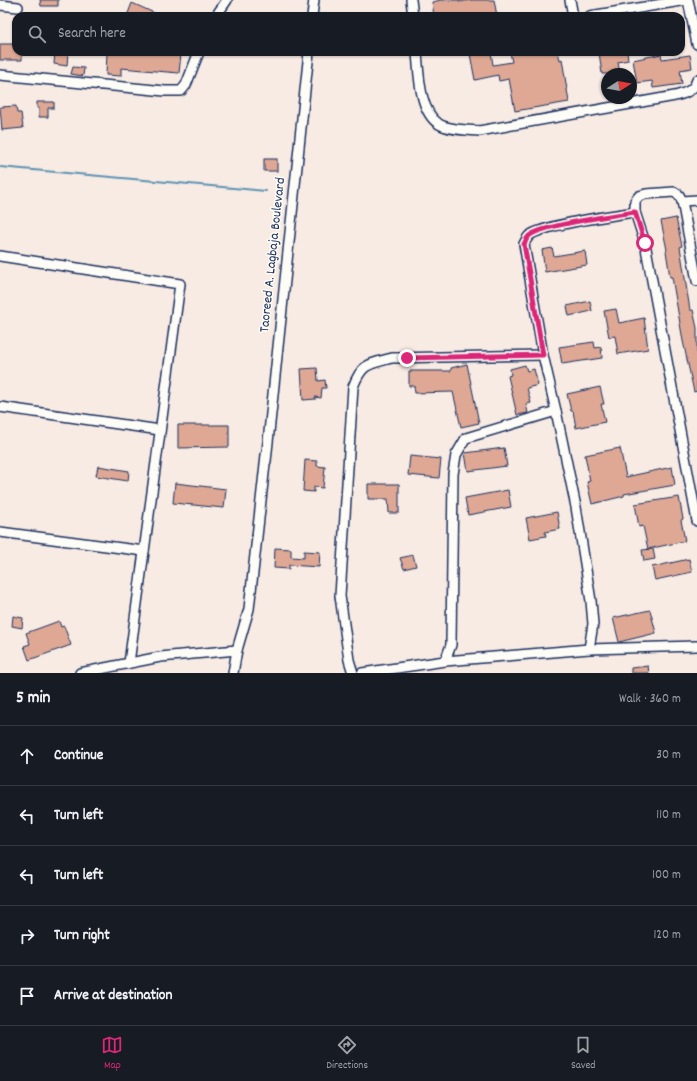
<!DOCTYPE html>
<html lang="en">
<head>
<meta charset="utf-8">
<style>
	body { margin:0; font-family:Dekko,sans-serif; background:#242831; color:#f1f3f6 }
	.compass { position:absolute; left:601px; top:68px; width:36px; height:36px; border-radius:50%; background:#171b24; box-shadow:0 1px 3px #0004; rotate:79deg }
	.stop { position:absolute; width:12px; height:12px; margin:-9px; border:3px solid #db2777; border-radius:50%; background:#fff }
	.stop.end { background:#db2777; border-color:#fff; box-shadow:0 1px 4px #0008 }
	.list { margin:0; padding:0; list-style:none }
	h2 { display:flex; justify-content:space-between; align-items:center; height:52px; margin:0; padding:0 16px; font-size:17px }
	h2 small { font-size:13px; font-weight:400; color:#9ea1a6 }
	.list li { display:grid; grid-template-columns:26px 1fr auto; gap:12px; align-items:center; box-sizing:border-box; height:60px; padding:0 16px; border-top:1px solid #363941 }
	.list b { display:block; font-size:15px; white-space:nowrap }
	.list em { font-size:13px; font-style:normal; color:#9ea1a6 }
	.icon { flex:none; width:22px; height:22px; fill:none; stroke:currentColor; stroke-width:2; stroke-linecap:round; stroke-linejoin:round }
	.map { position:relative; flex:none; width:697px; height:673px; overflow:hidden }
	.search { position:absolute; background:#171b24; box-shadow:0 1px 3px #0004; left:12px; right:12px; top:12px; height:44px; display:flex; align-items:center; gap:10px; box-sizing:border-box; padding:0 14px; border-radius:12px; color:#9ea1a6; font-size:15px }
	.sheet { height:352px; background:#171b24 }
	nav { display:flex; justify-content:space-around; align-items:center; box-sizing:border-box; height:56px; border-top:1px solid #363941; background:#171b24; font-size:11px; color:#9ea1a6 }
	nav a { display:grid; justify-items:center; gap:2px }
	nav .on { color:#db2777 }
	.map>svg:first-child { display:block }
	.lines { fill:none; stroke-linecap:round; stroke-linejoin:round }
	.stream { stroke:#5f93b4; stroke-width:2 }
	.building { fill:#dea895; stroke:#1b2f5e }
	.minor-casing { stroke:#1b2f5e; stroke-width:12 }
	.minor { stroke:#fdfcf7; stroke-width:9 }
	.route { stroke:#db2777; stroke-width:5 }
	.labels { text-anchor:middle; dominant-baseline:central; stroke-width:3; stroke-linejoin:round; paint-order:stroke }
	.street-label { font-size:14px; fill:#1b2f5e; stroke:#fdfcf7 }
</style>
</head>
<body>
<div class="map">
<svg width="697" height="673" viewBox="0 0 697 673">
	<rect width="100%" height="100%" fill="#f7ebe3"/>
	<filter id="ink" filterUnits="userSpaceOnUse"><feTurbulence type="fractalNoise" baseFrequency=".025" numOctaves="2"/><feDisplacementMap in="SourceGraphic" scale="8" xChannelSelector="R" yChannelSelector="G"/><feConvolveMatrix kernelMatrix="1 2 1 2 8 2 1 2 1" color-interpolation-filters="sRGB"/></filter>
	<g filter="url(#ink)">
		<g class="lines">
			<path class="stream" d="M0 167 266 191"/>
		</g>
		<g class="building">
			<path d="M40 0H58V6H41Z"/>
			<path d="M441 0H459V2L471 0H494L497 16H434L432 2Z"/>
			<path d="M132 3 161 16H127Z"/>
			<path d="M0 44H16V52H22V60H0Z"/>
			<path d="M55 52H68L67 66 54 64Z"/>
			<path d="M107 52H157L181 54 179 73 121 68V76L106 75Z"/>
			<path d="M484 52H491L493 65 512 62 510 52H558L560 60 562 59 569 102 515 111 509 79 499 81 498 75 475 80 470 54Z"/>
			<path d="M599 52H627L628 60 618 62 620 74H602Z"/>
			<path d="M661 54 662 59 690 55 692 68 680 70 682 84 653 88 652 81 637 83 633 60Z"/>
			<path d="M73 67 84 68 83 76 71 74Z"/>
			<path d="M37 102H54V108H48V117H39V108H37Z"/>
			<path d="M16 106 17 113H21L23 128 2 130 0 107Z"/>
			<rect x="264" y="159" width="13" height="12"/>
			<path d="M676 218 682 246 680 247 690 310H693L697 328V391L694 392 683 341 672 277H670L666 251 667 250 661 221Z"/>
			<path d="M552 248 554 256 585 251 587 265 545 272 542 250Z"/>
			<path d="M590 301 592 311 569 316 567 306Z"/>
			<path d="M616 309 619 323 644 318 648 349 618 354 615 336 609 337 604 311Z"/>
			<path d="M594 342 595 348 601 347 602 358 562 364 559 347Z"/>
			<path d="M467 364 479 423 461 427 453 392 415 393 414 386H409V371H451V368Z"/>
			<path d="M525 365 527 371 534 369 538 385 527 388 531 403 526 404 528 413 517 415 508 376 511 375 510 369Z"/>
			<path d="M317 368 318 381 325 380 326 388H322L321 398 315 397 316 399 303 400 301 369Z"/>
			<path d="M600 387 604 404H601L605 422 576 428 573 411H571L567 394Z"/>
			<path d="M178 425H229V447L178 448Z"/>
			<path d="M504 448 507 466 468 471 465 453Z"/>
			<path d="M620 448 626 477 672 467 675 485 624 494V496L592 504 587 482 590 481 585 455Z"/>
			<path d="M410 456 441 459 439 478 408 475Z"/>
			<path d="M305 460 317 461V466L325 467 323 488 314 487V492L303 491Z"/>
			<path d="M98 466 129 471 128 481 96 476Z"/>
			<path d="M175 483 226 489 224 508 173 503Z"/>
			<path d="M368 484H399V513H389L388 499H368Z"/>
			<path d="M508 490 511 507 468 515 465 498Z"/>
			<path d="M679 497 683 519 681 520 685 541 648 549 643 526 639 527 635 504Z"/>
			<path d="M557 512 560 529 545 532 546 536 530 539 526 518Z"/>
			<path d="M275 548 291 549V557L304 558V551L320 552 319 567 289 565V569L274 568Z"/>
			<path d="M653 549 655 559 644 561 642 550Z"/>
			<path d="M413 555 416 566 404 569 400 558Z"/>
			<path d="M689 559 692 572 655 580 652 567Z"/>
			<path d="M650 610 656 633 619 642 613 618Z"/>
			<path d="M13 616 23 618 22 628 12 626Z"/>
			<path d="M59 621 61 627 64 626 71 645 29 660 24 646 30 644 26 633Z"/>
			<path d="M648 666 649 673H631V668Z"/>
		</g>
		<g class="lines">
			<g class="minor-casing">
				<g id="minor">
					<path d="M411 0 413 16"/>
					<path d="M570 0 573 16"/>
					<path d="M688 0 697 44"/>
					<path d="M0 5 18 7"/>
					<path d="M216 16 227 0"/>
					<path d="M312 16 314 0"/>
					<path d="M590 16 687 0"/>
					<path d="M417 52C419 74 419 111 439 124 448 130 469 130 479 131L675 96C685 93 694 91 697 80"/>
					<path d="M0 75 165 91H181L186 85 199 52"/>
					<path d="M682 201 697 200"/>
					<path d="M0 256 180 284 129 663"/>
					<path d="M697 281 682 201 679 195 674 192 646 194 639 196 635 201V212L645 243 697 521"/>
					<path d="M0 407 160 430"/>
					<path d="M266 461 309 52"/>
					<path d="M0 532 144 551"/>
					<path d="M589 649 593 624 591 601 576 507 556 411 543 355 524 244C525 242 527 238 529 236 541 225 615 215 635 212"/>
					<path d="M445 661 451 645 453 474 456 455 466 438 556 411"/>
					<path d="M80 673 160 657 237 650"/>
					<path d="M233 673 237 650 249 609 266 455"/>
					<path d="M353 673 349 660 340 596 353 387C362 363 369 364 392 358L543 355"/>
					<path d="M362 673 445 661 589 649 697 646"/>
				</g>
			</g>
			<use href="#minor" class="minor"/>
		</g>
	</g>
	<g class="lines" filter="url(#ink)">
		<path class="route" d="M407 358 543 355 524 244C525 242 527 238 529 236 541 225 615 215 635 212L645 243"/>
	</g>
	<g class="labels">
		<g class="street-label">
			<text transform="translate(273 255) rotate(-84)">Taoreed A. Lagbaja Boulevard</text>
		</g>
	</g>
</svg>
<svg class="compass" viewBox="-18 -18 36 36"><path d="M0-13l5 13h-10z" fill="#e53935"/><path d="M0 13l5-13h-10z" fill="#9ea1a6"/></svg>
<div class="stop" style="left:645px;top:243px"></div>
<div class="stop end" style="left:407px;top:358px"></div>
<div class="search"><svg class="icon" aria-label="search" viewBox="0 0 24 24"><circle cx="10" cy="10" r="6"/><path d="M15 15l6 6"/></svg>Search here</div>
</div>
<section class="sheet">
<h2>5 min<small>Walk · 360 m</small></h2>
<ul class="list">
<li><svg class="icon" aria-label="ahead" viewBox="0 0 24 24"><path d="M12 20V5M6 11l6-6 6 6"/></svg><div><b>Continue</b></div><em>30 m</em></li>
<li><svg class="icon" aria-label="left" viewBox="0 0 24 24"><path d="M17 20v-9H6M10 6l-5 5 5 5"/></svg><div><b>Turn left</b></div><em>110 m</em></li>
<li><svg class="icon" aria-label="left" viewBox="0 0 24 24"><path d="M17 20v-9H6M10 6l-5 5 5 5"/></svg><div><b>Turn left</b></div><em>100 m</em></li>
<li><svg class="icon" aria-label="right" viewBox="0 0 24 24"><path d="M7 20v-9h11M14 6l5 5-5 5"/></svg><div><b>Turn right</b></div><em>120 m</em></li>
<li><svg class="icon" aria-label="arrive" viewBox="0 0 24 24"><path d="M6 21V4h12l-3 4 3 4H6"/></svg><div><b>Arrive at destination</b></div></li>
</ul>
</section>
<nav>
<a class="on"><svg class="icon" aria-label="map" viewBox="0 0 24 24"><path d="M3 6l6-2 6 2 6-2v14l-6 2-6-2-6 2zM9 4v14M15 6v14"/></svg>Map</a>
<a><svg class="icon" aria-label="directions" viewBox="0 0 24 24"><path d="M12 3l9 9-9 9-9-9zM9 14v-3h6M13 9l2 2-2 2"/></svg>Directions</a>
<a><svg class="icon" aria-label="saved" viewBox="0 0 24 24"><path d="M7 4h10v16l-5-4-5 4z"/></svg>Saved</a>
</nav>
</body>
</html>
